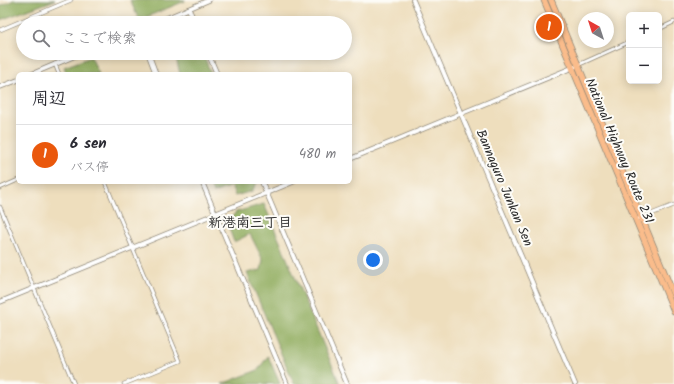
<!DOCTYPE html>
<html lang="ja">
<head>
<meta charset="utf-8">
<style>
	body { margin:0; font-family:Kalam,"Klee One",sans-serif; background:#f2f2f3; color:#2b2b33 }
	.controls { position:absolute; right:12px; top:12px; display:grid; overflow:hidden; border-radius:6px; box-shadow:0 2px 10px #0003 }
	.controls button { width:36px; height:36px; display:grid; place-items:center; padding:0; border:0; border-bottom:1px solid #e1e1e2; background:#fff; color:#2b2b33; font:20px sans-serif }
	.compass { position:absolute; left:578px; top:12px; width:36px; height:36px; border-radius:50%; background:#fff; box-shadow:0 2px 10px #0003; rotate:321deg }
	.you { position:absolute; left:373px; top:260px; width:14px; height:14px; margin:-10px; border:3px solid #fff; border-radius:50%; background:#1a73e8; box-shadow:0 0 0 6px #1a73e833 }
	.badge { display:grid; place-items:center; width:26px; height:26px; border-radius:50%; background:#ea580c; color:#fff; font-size:13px; font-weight:700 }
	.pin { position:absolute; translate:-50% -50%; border:2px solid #fff; box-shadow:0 1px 4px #0006 }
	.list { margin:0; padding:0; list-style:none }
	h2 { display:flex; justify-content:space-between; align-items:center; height:52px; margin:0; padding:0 16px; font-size:17px }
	h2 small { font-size:13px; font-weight:400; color:#7c7c81 }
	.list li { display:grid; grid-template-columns:26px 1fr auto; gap:12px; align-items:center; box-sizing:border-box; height:60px; padding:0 16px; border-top:1px solid #e1e1e2 }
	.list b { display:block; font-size:15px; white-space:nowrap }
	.list p { margin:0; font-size:13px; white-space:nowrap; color:#7c7c81 }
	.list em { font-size:13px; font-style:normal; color:#7c7c81 }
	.icon { flex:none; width:22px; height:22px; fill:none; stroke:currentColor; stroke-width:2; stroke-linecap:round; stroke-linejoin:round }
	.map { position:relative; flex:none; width:674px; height:384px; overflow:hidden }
	.search { position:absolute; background:#fff; box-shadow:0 2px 10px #0003; left:16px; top:16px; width:336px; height:44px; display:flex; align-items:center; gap:10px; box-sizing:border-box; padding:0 14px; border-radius:22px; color:#7c7c81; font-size:15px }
	.panel { position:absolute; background:#fff; box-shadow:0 2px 10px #0003; left:16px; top:72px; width:336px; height:112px; border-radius:6px }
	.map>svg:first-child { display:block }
	.forest { fill:#92ad60; stroke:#5e6c46 }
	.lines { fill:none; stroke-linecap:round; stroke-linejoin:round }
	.minor-casing { stroke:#8c8474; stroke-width:4.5 }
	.tertiary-casing { stroke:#8c8474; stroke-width:5.5 }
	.trunk-casing { stroke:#8c8474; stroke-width:7 }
	.minor { stroke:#fff; stroke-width:3 }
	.tertiary { stroke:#fff; stroke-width:4 }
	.trunk { stroke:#fabc8b; stroke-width:5.5 }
	.labels { text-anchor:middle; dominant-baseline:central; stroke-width:4; stroke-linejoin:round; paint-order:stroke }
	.street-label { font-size:13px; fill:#2b2b2b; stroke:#fdfcf7 }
	.neighbourhood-label { font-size:14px; font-weight:bold; fill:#2b2b2b; stroke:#fdfcf7 }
</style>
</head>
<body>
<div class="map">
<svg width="674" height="384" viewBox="0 0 674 384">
	<rect width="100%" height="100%" fill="#fdfcf7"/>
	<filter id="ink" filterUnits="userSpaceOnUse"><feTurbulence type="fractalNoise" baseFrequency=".025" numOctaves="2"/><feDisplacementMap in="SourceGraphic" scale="8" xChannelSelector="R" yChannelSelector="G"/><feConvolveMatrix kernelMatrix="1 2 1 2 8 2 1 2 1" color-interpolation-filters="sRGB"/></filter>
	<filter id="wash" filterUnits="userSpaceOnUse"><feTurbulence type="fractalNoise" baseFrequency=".012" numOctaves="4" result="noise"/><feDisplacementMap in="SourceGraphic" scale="16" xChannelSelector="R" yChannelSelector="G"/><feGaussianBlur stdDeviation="0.9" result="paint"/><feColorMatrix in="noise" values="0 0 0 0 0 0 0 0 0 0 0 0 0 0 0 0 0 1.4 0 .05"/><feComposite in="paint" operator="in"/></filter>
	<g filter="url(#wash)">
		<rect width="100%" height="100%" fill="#eedebd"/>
		<g class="forest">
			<path d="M14 0H55L0 20V6Z"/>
			<path d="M130 0H185V1L139 20Z"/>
			<path d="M175 53H203L211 74H180Z"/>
			<path d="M91 57 99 74H67L64 67Z"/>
			<path d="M209 182H257V183L252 191 235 196 231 186 213 193Z"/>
			<path d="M264 204 340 384H294L247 273 261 270 263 260 250 234 234 242 227 223 236 212Z"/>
			<path d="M268 356 280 384H222L258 370Z"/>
		</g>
	</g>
	<g filter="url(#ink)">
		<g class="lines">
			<g class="minor-casing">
				<g id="minor">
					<path d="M659 29 674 22"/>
					<path d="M0 30 71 0"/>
					<path d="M55 64 59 74"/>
					<path d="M578 65 629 42"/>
					<path d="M105 182 180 361 124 384"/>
					<path d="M0 188 18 180"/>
					<path d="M0 207 74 384"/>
					<path d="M636 220 674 205"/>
				</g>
			</g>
			<g class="tertiary-casing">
				<g id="tertiary">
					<path d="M413 0 575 384"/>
					<path d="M189 9 195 23"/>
					<path d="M155 23 209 0"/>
					<path d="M148 53 156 74"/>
					<path d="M208 53 217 74"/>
					<path d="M32 74 82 53"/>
					<path d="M0 87 18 80"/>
					<path d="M350 159 574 67"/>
					<path d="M202 182 287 384"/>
					<path d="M262 182 347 384"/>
					<path d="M0 302 293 182"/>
				</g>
			</g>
			<g class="trunk-casing">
				<g id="trunk">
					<path d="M544 0 674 311"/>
					<path d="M551 0 674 296"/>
				</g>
			</g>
			<use href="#minor" class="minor"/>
			<use href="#tertiary" class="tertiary"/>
			<use href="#trunk" class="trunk"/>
		</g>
	</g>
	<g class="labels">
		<g class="street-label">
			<text transform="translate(619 151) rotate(67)">National Highway Route 231</text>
			<text transform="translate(504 188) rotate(67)">Bannaguro Junkan Sen</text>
		</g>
		<g class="neighbourhood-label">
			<text x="250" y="223">新港南三丁目</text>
		</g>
	</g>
</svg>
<div class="controls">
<button>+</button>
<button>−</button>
</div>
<svg class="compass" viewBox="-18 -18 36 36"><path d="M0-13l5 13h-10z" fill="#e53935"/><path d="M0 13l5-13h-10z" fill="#7c7c81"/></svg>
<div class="you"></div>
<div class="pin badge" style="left:549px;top:27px">1</div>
<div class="search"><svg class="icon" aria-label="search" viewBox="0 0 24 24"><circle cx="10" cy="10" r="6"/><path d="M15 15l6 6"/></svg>ここで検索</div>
<section class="panel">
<h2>周辺<small></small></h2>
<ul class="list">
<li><span class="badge">1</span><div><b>6 sen</b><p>バス停</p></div><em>480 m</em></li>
</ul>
</section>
</div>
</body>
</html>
